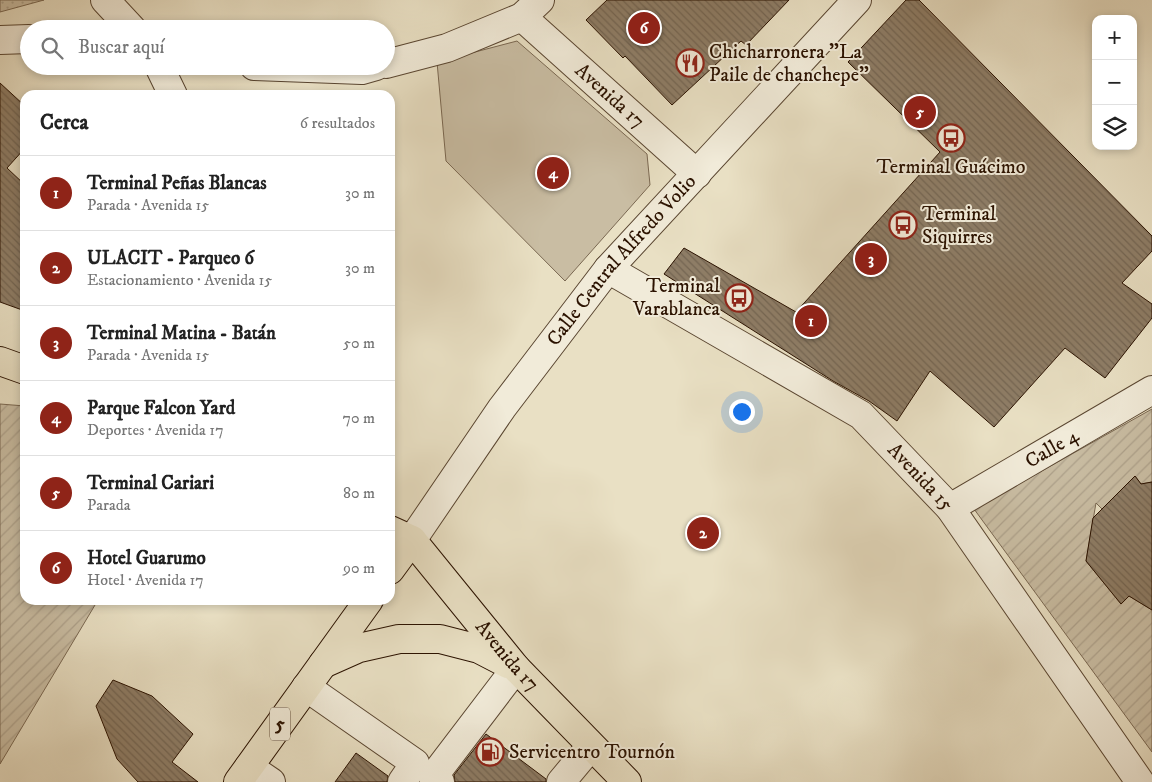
<!DOCTYPE html>
<html lang="es">
<head>
<meta charset="utf-8">
<style>
	body { margin:0; font-family:"IM FELL DW Pica",serif; background:#f2f2f2; color:#222 }
	.controls { position:absolute; right:15px; top:15px; display:grid; overflow:hidden; border-radius:10px; box-shadow:0 2px 8px #0003 }
	.controls button { width:45px; height:45px; display:grid; place-items:center; padding:0; border:0; border-bottom:1px solid #e0e0e0; background:#fff; color:#222; font:25px sans-serif }
	.you { position:absolute; left:741px; top:411px; width:18px; height:18px; margin:-12px; border:4px solid #fff; border-radius:50%; background:#1a73e8; box-shadow:0 0 0 8px #1a73e833 }
	.badge { display:grid; place-items:center; width:32px; height:32px; border-radius:50%; background:#8f2418; color:#fff; font-size:16px; font-weight:700 }
	.pin { position:absolute; translate:-50% -50%; border:2px solid #fff; box-shadow:0 1px 5px #0006 }
	.list { margin:0; padding:0; list-style:none }
	h2 { display:flex; justify-content:space-between; align-items:center; height:65px; margin:0; padding:0 20px; font-size:21px }
	h2 small { font-size:16px; font-weight:400; color:#767676 }
	.list li { display:grid; grid-template-columns:32px 1fr auto; gap:15px; align-items:center; box-sizing:border-box; height:75px; padding:0 20px; border-top:1px solid #e0e0e0 }
	.list b { display:block; font-size:19px; white-space:nowrap }
	.list p { margin:0; font-size:16px; white-space:nowrap; color:#767676 }
	.list em { font-size:16px; font-style:normal; color:#767676 }
	.icon { flex:none; width:28px; height:28px; fill:none; stroke:currentColor; stroke-width:2; stroke-linecap:round; stroke-linejoin:round }
	.map { position:relative; flex:none; width:1152px; height:782px; overflow:hidden }
	.search { position:absolute; background:#fff; box-shadow:0 2px 8px #0003; left:20px; top:20px; width:375px; height:55px; display:flex; align-items:center; gap:12px; box-sizing:border-box; padding:0 18px; border-radius:28px; color:#767676; font-size:19px }
	.panel { position:absolute; background:#fff; box-shadow:0 2px 8px #0003; left:20px; top:90px; width:375px; height:515px; border-radius:15px }
	.map>svg:first-child { display:block }
	.park { fill:url(#park-dots); stroke:#7a6852 }
	.garden { fill:url(#garden-furrows); stroke:#7a6852 }
	.pitch { fill:#c9bda3; stroke:#7a6852 }
	.building { fill:url(#building-back-hatch); stroke:#2b1200 }
	.lines { fill:none; stroke-linecap:round; stroke-linejoin:round }
	.minor-casing { stroke:#5a4631; stroke-width:30 }
	.major-casing { stroke:#2b1200; stroke-width:30 }
	.minor { stroke:#f1ebd9; stroke-width:28 }
	.major { stroke:#e9e0c4; stroke-width:28 }
	.labels { text-anchor:middle; dominant-baseline:central; stroke-width:4; stroke-linejoin:round; paint-order:stroke }
	.shield { fill:#f1ebd9; stroke:#665341; stroke-width:1 }
	.shield-label { font-size:19px; font-weight:bold; fill:#2b1200 }
	.poi-label { font-size:20px; fill:#2b1200; stroke:#f1ebd9; text-anchor:start }
	.street-label { font-size:20px; fill:#2b1200; stroke:#f1ebd9 }
</style>
</head>
<body>
<div class="map">
<svg width="1152" height="782" viewBox="0 0 1152 782">
	<defs>
		<pattern id="park-dots" width="8" height="8" patternUnits="userSpaceOnUse" patternTransform="scale(1.25)"><rect width="8" height="8" fill="#c9bda3"/><path d="M2 2h.1M6 6h.1" fill="none" stroke="#ada18b" stroke-width="1.8" stroke-linecap="round"/></pattern>
		<pattern id="garden-furrows" width="10" height="10" patternUnits="userSpaceOnUse" patternTransform="scale(1.25)"><rect width="10" height="10" fill="#c9bda3"/><path d="M-1 1l2-2M0 10L10 0M9 11l2-2" fill="none" stroke="#ada18b"/></pattern>
		<pattern id="building-back-hatch" width="6" height="6" patternUnits="userSpaceOnUse" patternTransform="scale(1.25)"><rect width="6" height="6" fill="#8e7d66"/><path d="M-1 5l2 2M0 0l6 6M5-1l2 2" fill="none" stroke="#746552"/></pattern>
	</defs>
	<rect width="100%" height="100%" fill="#e9e0c4"/>
	<filter id="stains"><feTurbulence type="fractalNoise" baseFrequency=".004" numOctaves="4"/><feColorMatrix values="0 0 0 0 .2 0 0 0 0 .09 0 0 0 0 .02 0 0 0 .5 -.17"/></filter>
	<radialGradient id="worn" r=".72"><stop offset=".6" stop-color="#630" stop-opacity="0"/><stop offset="1" stop-color="#630" stop-opacity=".3"/></radialGradient>
	<path class="park" d="M0 0H44L0 12Z"/>
	<g class="garden">
		<path d="M0 404 25 406V600H98L0 764Z"/>
		<path d="M1152 409V482L1141 484 1135 476 1102 509 1096 503 1086 561 1121 604 1129 596 1152 610V752L974 509Z"/>
	</g>
	<path class="pitch" d="M517 41 647 154 650 185 565 281 446 161 437 62Z"/>
	<g class="building">
		<path d="M607 0H789L746 45 741 41 672 105 625 56 623 58 586 20Z"/>
		<path d="M906 0H919L1152 236V251L1122 283 1152 304V318L1105 378 1065 348 994 427 930 371 897 421 869 401 833 381 664 274 684 248 796 312 940 152 848 62Z"/>
		<path d="M0 83 25 106V148L7 168 25 185V311L0 302Z"/>
		<path d="M1135 476 1141 484 1152 482V610L1129 596 1121 604 1086 561 1093 518Z"/>
		<path d="M113 680 152 696 193 734 172 762 198 782H138L117 759 96 706Z"/>
		<path d="M486 734 546 779V782H455L454 775Z"/>
		<path d="M356 753 388 776 387 782H335Z"/>
	</g>
	<g class="lines">
		<g class="minor-casing">
			<g id="minor">
				<path d="M105 0 132 29"/>
				<path id="s1" d="M522 17 697 174"/>
				<path d="M0 40 29 39"/>
				<path d="M386 64 447 48 522 17 540 0"/>
				<path d="M159 66 173 95"/>
				<path d="M254 66 362 70 376 66"/>
				<path id="s2" d="M608 269 861 415 950 508 1140 782"/>
				<path id="s3" d="M950 508 1152 390"/>
				<path id="s4" d="M412 540 502 408 608 269 857 0"/>
				<path d="M306 687 415 763 402 782"/>
				<path d="M249 767 271 782"/>
				<path d="M440 782 433 777 516 668"/>
				<path d="M561 782 591 746"/>
			</g>
		</g>
		<g class="major-casing">
			<g id="major">
				<path d="M0 361 25 370"/>
				<path id="s5" d="M390 530 412 540 516 668 627 782"/>
				<path d="M390 570 412 540"/>
				<path d="M323 664 359 648 399 639H440L479 649 508 664"/>
				<path d="M238 782 369 600"/>
			</g>
		</g>
		<use href="#minor" class="minor"/>
		<use href="#major" class="major"/>
	</g>
	<defs>
		<g id="restaurant-ring" transform="scale(1.4375)"><circle r="9.5" fill="#f1ebd9" stroke="#8f2418" stroke-width="1.5"/><path d="M-5-6h1v4h1v-4h1v4h1v-4h1v5L-1.5 .5V6h-2V.5L-5-1ZM5-6V6H3V1.5H1.5Q1.5-4 5-6Z" fill="#8f2418"/></g>
		<g id="bus-ring" transform="scale(1.4375)"><circle r="9.5" fill="#f1ebd9" stroke="#8f2418" stroke-width="1.5"/><path d="M-5-6H5V4H4V6H2V4H-2V6H-4V4H-5ZM-3.5-4V0h7V-4ZM-3.5 1.2v1.5H-2V1.2ZM2 1.2v1.5H3.5V1.2Z" fill="#8f2418"/></g>
		<g id="fuel-ring" transform="scale(1.4375)"><circle r="9.5" fill="#f1ebd9" stroke="#8f2418" stroke-width="1.5"/><path d="M-5.5-6h7V0h2V4h1.3V-2.5L3-4.5l.8-.8L6-3V5H2.5V1h-1V6h-7ZM-4.2-4.7v3.2H.2V-4.7Z" fill="#8f2418"/></g>
	</defs>
	<g fill-rule="evenodd">
		<use href="#restaurant-ring" x="690" y="63"/>
		<use href="#bus-ring" x="951" y="138"/>
		<use href="#bus-ring" x="903" y="225"/>
		<use href="#bus-ring" x="739" y="298"/>
		<use href="#fuel-ring" x="490" y="752"/>
	</g>
	<g class="labels">
		<rect class="shield" x="270" y="707.5" width="20" height="33" rx="4"/>
		<g class="shield-label">
			<text x="280" y="724">5</text>
		</g>
		<g class="poi-label">
			<text x="709" y="52">Chicharronera "La<tspan x="709" dy="23">Paile de chanchepe"</tspan></text>
			<text x="951" y="167" text-anchor="middle">Terminal Guácimo</text>
			<text x="922" y="214">Terminal<tspan x="922" dy="23">Siquirres</tspan></text>
			<text x="720" y="286" text-anchor="end">Terminal<tspan x="720" dy="23">Varablanca</tspan></text>
			<text x="509" y="752">Servicentro Tournón</text>
		</g>
		<g class="street-label">
			<text stroke="none"><textPath href="#s1" startOffset="118">Avenida 17</textPath></text>
			<text stroke="none"><textPath href="#s4" startOffset="350">Calle Central Alfredo Volio</textPath></text>
			<text stroke="none"><textPath href="#s3" startOffset="118">Calle 4</textPath></text>
			<text stroke="none"><textPath href="#s2" startOffset="378">Avenida 15</textPath></text>
			<text stroke="none"><textPath href="#s5" startOffset="174">Avenida 17</textPath></text>
		</g>
	</g>
	<rect width="100%" height="100%" filter="url(#stains)"/>
	<rect width="100%" height="100%" fill="url(#worn)"/>
</svg>
<div class="controls">
<button>+</button>
<button>−</button>
<button><svg class="icon" aria-label="layers" viewBox="0 0 24 24"><path d="M12 4l9 5-9 5-9-5zM3 14l9 5 9-5"/></svg></button>
</div>
<div class="you"></div>
<div class="pin badge" style="left:811px;top:321px">1</div>
<div class="pin badge" style="left:703px;top:533px">2</div>
<div class="pin badge" style="left:871px;top:259px">3</div>
<div class="pin badge" style="left:553px;top:173px">4</div>
<div class="pin badge" style="left:920px;top:112px">5</div>
<div class="pin badge" style="left:644px;top:28px">6</div>
<div class="search"><svg class="icon" aria-label="search" viewBox="0 0 24 24"><circle cx="10" cy="10" r="6"/><path d="M15 15l6 6"/></svg>Buscar aquí</div>
<section class="panel">
<h2>Cerca<small>6 resultados</small></h2>
<ul class="list">
<li><span class="badge">1</span><div><b>Terminal Peñas Blancas</b><p>Parada · Avenida 15</p></div><em>30 m</em></li>
<li><span class="badge">2</span><div><b>ULACIT - Parqueo 6</b><p>Estacionamiento · Avenida 15</p></div><em>30 m</em></li>
<li><span class="badge">3</span><div><b>Terminal Matina - Batán</b><p>Parada · Avenida 15</p></div><em>50 m</em></li>
<li><span class="badge">4</span><div><b>Parque Falcon Yard</b><p>Deportes · Avenida 17</p></div><em>70 m</em></li>
<li><span class="badge">5</span><div><b>Terminal Cariari</b><p>Parada</p></div><em>80 m</em></li>
<li><span class="badge">6</span><div><b>Hotel Guarumo</b><p>Hotel · Avenida 17</p></div><em>90 m</em></li>
</ul>
</section>
</div>
</body>
</html>
